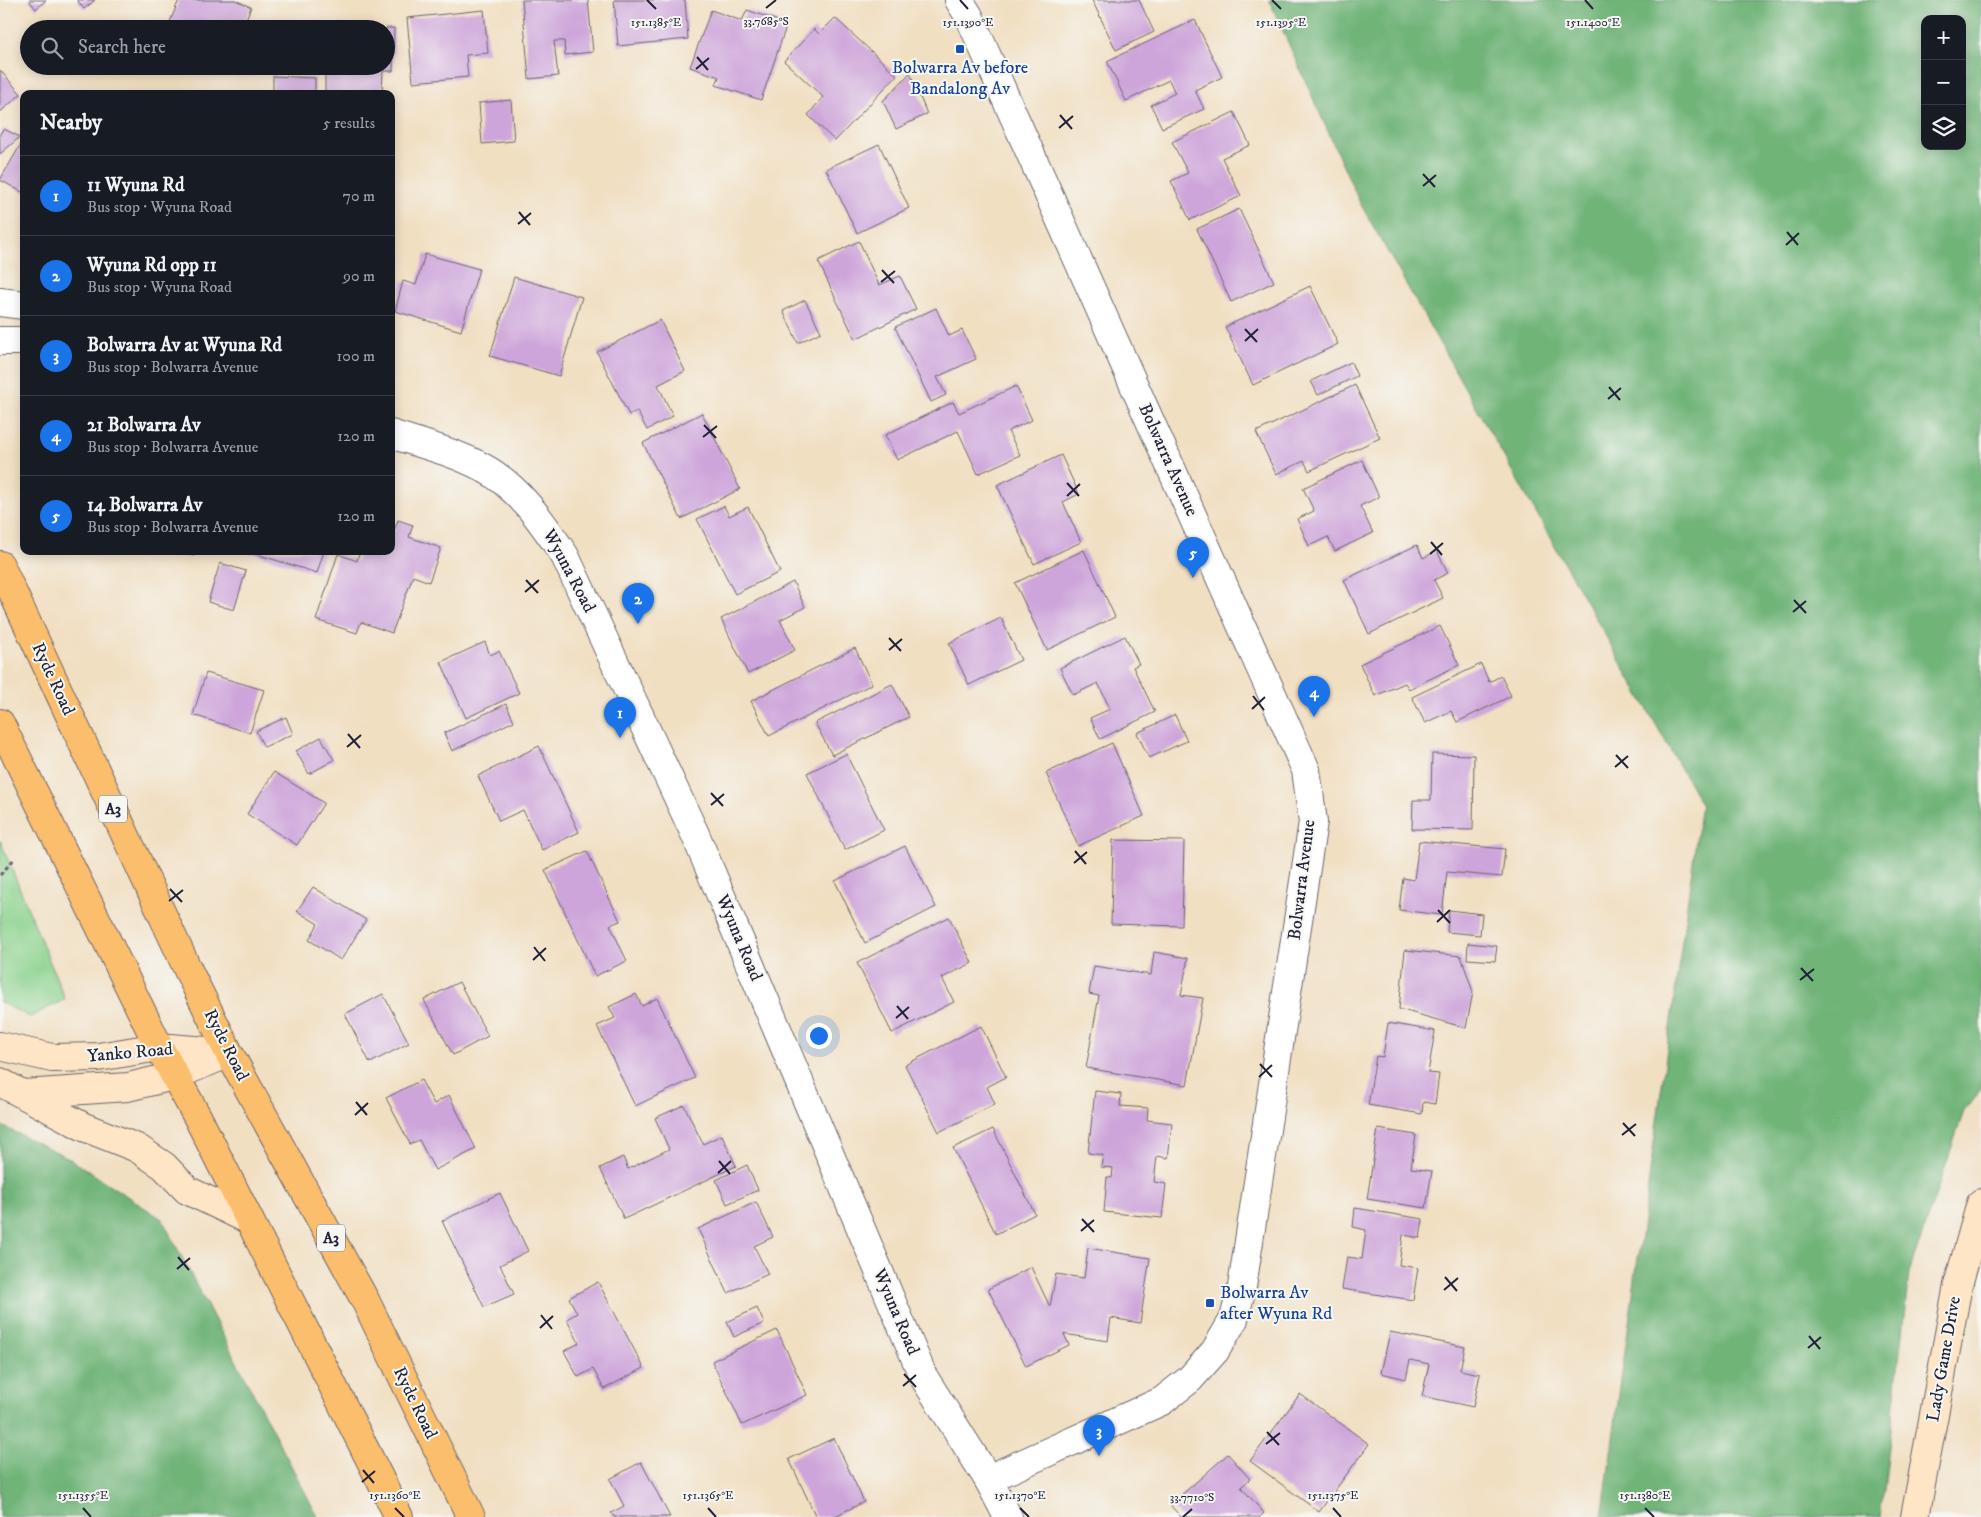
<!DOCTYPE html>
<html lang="en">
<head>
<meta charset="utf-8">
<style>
	body { margin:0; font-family:"IM FELL DW Pica",serif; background:#20242c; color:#f1f3f6 }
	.controls { position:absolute; right:15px; top:15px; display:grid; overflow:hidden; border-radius:10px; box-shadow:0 2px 12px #0003 }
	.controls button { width:45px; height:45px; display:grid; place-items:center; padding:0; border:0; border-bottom:1px solid #363941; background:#171b24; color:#f1f3f6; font:25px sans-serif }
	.you { position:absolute; left:818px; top:1035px; width:18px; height:18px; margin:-12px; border:4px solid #fff; border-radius:50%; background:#1a73e8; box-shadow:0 0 0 8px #1a73e833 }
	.badge { display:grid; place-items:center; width:32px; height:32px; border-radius:50%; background:#1a73e8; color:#fff; font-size:16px; font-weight:700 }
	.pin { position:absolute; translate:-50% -41px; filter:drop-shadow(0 1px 2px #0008) }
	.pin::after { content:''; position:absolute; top:26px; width:18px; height:15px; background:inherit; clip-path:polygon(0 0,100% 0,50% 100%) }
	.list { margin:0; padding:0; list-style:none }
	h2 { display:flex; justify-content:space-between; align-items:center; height:65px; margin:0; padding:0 20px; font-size:21px }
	h2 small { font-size:16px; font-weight:400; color:#9ea1a6 }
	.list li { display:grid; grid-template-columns:32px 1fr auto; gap:15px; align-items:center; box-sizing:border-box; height:80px; padding:0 20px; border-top:1px solid #363941 }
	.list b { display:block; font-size:19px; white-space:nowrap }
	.list p { margin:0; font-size:16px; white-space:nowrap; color:#9ea1a6 }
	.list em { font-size:16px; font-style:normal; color:#9ea1a6 }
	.icon { flex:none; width:28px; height:28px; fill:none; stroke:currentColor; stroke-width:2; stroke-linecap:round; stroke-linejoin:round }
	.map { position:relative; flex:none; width:1981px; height:1517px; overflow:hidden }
	.search { position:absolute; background:#171b24; box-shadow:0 2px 12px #0003; left:20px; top:20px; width:375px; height:55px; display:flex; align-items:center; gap:12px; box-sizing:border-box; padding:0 18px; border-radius:28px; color:#9ea1a6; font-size:19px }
	.panel { position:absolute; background:#171b24; box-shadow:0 2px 12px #0003; left:20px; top:90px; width:375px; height:465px; border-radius:10px }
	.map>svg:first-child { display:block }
	.green { fill:#8bd28d; stroke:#567a64 }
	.forest { fill:#70b478; stroke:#496b5a; fill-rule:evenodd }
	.building { fill:#cea5da }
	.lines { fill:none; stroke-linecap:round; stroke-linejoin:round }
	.minor-casing { stroke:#6a646a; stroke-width:30 }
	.secondary-casing { stroke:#6a646a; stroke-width:30 }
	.trunk-casing { stroke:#6a646a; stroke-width:30 }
	.path { stroke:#6a646a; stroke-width:3; stroke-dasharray:4 4; stroke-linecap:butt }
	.minor { stroke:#fff; stroke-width:28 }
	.secondary { stroke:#fde5c5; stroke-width:28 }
	.trunk { stroke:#fabe6d; stroke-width:28 }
	.ticks { fill:none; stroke:#22223b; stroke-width:2 }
	.transit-dot { fill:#1a4fb4; stroke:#f6f6f2; stroke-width:2 }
	.labels { text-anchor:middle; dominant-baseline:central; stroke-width:4; stroke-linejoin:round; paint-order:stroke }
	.shield { fill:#f6f6f2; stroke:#626272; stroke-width:1 }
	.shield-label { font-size:16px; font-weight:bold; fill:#22223b }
	.transit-label { font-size:18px; fill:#164399; stroke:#f6f6f2 }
	.street-label { font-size:18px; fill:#22223b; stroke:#f6f6f2 }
	.ticks-label { font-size:12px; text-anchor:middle; fill:#22223b; stroke:#f6f6f2; stroke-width:4; stroke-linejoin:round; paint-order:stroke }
</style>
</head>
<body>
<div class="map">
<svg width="1981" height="1517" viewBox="0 0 1981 1517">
	<rect width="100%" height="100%" fill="#f6f6f2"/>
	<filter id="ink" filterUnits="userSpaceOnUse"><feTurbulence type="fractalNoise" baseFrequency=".02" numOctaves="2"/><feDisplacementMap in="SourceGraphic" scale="10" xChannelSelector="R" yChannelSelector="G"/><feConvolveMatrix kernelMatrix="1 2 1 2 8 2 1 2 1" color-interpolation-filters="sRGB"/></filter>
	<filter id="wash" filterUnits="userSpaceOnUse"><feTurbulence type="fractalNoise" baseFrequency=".0096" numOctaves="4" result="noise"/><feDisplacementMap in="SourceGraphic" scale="20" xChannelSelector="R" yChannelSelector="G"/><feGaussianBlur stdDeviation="1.12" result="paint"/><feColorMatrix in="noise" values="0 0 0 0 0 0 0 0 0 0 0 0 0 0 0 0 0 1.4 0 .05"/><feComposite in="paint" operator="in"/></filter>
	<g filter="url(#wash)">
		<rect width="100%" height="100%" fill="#f1dfc2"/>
		<path class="green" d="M0 840 65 999 30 1017 0 1002Z"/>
		<g class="forest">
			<path d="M1269 0H1981V1089L1964 1111 1909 1273 1881 1517H1602L1701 804 1360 203ZM1925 19H1962V146H1925Z"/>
			<path d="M0 1125 67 1157 162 1219 318 1517H0Z"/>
		</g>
		<g id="blocks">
			<g class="building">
				<path d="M29 0H46L36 9Z"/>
				<path d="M77 0H95L84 9Z"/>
				<path d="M179 0H235L251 7 242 29H167Z"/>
				<path d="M522 0H588L593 52 565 55 564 41H554L558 76 529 79Z"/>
				<path d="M614 0H685L688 39 618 46Z"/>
				<path d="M1092 0H1139L1154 32 1116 50Z"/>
				<path d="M484 10 488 53 466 55 468 77 413 82 407 18Z"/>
				<path d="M711 10 742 21 747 10 787 24 761 100 716 85 719 77 690 67Z"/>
				<path d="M835 18 897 75 835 141 808 115 823 97 784 61 814 29 819 34Z"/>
				<path d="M1195 20 1222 77 1195 90 1204 109 1162 128 1151 105 1175 93 1169 80 1126 101 1107 61Z"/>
				<rect x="306" y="27" width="24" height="2"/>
				<path d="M386 28H394L393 71H383L382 94 325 93V70H305V66H386Z"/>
				<path d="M0 70 21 94 0 112Z"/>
				<path d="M910 73 927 114 896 129 883 101Z"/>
				<path d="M273 76 315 78V94H273Z"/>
				<path d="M511 100 514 141 482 144 479 103Z"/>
				<path d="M1234 112 1250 145 1222 158 1241 196 1190 220 1171 181 1188 173 1172 142Z"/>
				<path d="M4 129 20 137 0 154V133Z"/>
				<path d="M24 139V193L0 180Z"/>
				<path d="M879 144 909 208 857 233 826 169Z"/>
				<path d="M1239 209 1274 282 1231 302 1197 229Z"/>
				<path d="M859 241 879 285 900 276 916 309 855 339 818 261Z"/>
				<path d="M425 254 479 269 461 331 395 311 403 281 416 285Z"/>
				<path d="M514 277 582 297 559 376 490 356Z"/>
				<path d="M1310 286 1338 344 1253 385 1225 327Z"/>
				<path d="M805 300 821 332 798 343 783 311Z"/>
				<path d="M936 308 949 336 962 330 976 359 937 377 946 395 931 402 895 327Z"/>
				<path d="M660 320 685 371 658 385 673 416 647 430 637 411 629 415 597 352Z"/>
				<path d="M1351 362 1357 376 1318 395 1311 381Z"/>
				<path d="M1355 385 1380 438 1309 471 1304 461 1276 474 1256 432Z"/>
				<path d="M1016 386 1032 420 1008 431 1020 455 978 474 958 431 897 460 885 435 953 402 959 413Z"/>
				<path d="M702 413 740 489 681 519 643 443Z"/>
				<path d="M1061 455 1079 494 1063 502 1081 542 1034 564 997 485Z"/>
				<path d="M1362 460 1379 497 1360 506 1373 533 1335 551 1328 537 1309 546 1297 519 1314 511 1303 488Z"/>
				<path d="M724 506 729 516 748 507 780 572 735 594 697 519Z"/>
				<path d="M398 520 413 525 409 537 441 548 429 582 413 576 392 633 361 622 357 633 316 620 338 554 357 561 360 551H391V530L394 531Z"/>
				<path d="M1417 545 1423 558 1437 551 1448 573 1434 580 1443 598 1369 634 1344 580Z"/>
				<path d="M1084 550 1115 617 1047 650 1015 583Z"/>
				<path d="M178 551H196L194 556Z"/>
				<path d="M246 551H324L317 573Z"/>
				<path d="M220 563 246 571 234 610 208 602Z"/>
				<path d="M793 582 805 607 780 620 795 650 748 674 721 619Z"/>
				<path d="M1001 618 1021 660 969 685 949 643Z"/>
				<path d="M1440 626 1459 665 1409 689 1405 683 1375 696 1360 664Z"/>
				<path d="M1125 636 1139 664 1133 667 1155 712 1100 739 1090 718 1110 709 1098 683 1073 695 1060 668Z"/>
				<path d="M485 642 490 655 499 651 519 693 466 718 441 662Z"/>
				<path d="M855 648 872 684 769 736 751 701Z"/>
				<path d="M1481 664 1489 682 1501 676 1511 696 1457 722 1451 711 1425 723 1412 697Z"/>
				<path d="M206 673 264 690 250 733 193 715Z"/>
				<path d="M892 684 909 717 832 755 815 723Z"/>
				<path d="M506 704 514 721 452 751 444 733Z"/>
				<path d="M1175 715 1187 741 1149 758 1137 733Z"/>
				<path d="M286 717 293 734 264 747 256 731Z"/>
				<path d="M321 737 334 760 309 774 296 751Z"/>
				<path d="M1112 743 1144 816 1078 846 1046 773Z"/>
				<path d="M539 746 579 832 542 850 523 810 499 821 478 776Z"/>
				<path d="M846 754 884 830 845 850 807 773Z"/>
				<path d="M1432 754 1474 755 1473 830 1412 829 1413 800H1431Z"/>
				<path d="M274 772 324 803 297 845 247 814Z"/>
				<path d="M1113 840 1184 841 1182 926 1111 924Z"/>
				<path d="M1419 841 1505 849 1502 877 1447 872 1442 915 1399 910 1403 878 1414 880Z"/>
				<path d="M905 846 936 907 865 943 835 881Z"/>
				<path d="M587 851 620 921 610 925 627 961 595 976 545 870Z"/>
				<path d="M313 887 366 920 341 960 309 940 318 924 297 911Z"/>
				<path d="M1449 910 1482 914 1480 935 1447 932Z"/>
				<path d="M949 917 972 963 942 978 954 1002 892 1033 857 963Z"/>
				<path d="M1468 943 1497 946 1495 961 1467 959Z"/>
				<path d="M1405 950 1461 956 1473 992 1466 1028 1399 1009Z"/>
				<path d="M1154 952 1188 958 1181 995 1203 998 1187 1085 1086 1068 1099 996 1089 994 1094 966 1151 975Z"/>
				<path d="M459 982 488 1036 453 1055 424 1000Z"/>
				<path d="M383 994 409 1043 370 1063 345 1014Z"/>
				<path d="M636 994 642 1006 657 998 695 1078 635 1106 597 1026 615 1018 609 1007Z"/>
				<path d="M1388 1023 1435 1031 1428 1073 1439 1074 1435 1104 1423 1102 1422 1114 1368 1105 1376 1056 1383 1057Z"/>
				<path d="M981 1026 1006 1077 987 1087 995 1104 939 1132 905 1065Z"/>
				<path d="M421 1080 434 1104 449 1095 476 1149 435 1170 419 1140 410 1144 386 1098Z"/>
				<path d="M1095 1091 1121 1094 1120 1106 1148 1108 1147 1120 1172 1123 1168 1158 1157 1156 1154 1182 1166 1184 1162 1218 1104 1212 1107 1177 1112 1178 1113 1168 1101 1167 1103 1155 1088 1153Z"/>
				<path d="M684 1105 703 1144 722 1135 736 1166 624 1219 600 1168 623 1157 628 1169 669 1149 655 1118Z"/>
				<path d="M993 1129 1035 1214 996 1234 953 1148Z"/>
				<path d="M1378 1129 1416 1135 1411 1168 1432 1171 1426 1208 1367 1199Z"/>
				<path d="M747 1165 758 1190 727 1204 716 1180Z"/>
				<path d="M500 1193 528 1251 500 1265 514 1294 484 1307 442 1221Z"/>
				<path d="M756 1202 773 1237 754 1246 768 1274 728 1293 698 1229Z"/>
				<path d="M1355 1208 1423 1219 1420 1238 1403 1235 1399 1265 1418 1268 1413 1300 1342 1289 1347 1257 1362 1259 1366 1230 1353 1227Z"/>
				<path d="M1088 1248 1150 1258 1140 1323 1111 1318 1108 1341 1064 1334 1069 1345 1026 1366 988 1289 1031 1267 1050 1307 1056 1274 1084 1278Z"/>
				<path d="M598 1282 644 1368 604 1389 593 1369 578 1377 564 1351 579 1343 567 1319 577 1313 569 1298Z"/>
				<path d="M757 1308 764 1323 734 1337 727 1322Z"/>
				<path d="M777 1330 807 1395 742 1425 712 1361Z"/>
				<path d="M1390 1332 1465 1347 1460 1370 1480 1374 1473 1407 1422 1396 1429 1364 1410 1360 1406 1379 1381 1373Z"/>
				<path d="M1300 1394 1369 1444 1319 1512 1250 1461Z"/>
				<path d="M834 1438 864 1502 833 1517H816L789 1459Z"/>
				<path d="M1228 1454 1250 1479 1241 1487 1264 1513 1260 1517H1181L1170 1505Z"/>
				<path d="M641 1462 670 1517H614L611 1513 624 1506 610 1479Z"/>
			</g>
		</g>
	</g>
	<g filter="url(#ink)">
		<use href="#blocks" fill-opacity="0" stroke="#6a646a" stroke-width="1"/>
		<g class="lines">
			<g class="minor-casing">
				<g id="minor">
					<path d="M959 0 969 16 1306 770 1313 822 1242 1287 1234 1319 1215 1351 1190 1379 1162 1401 988 1479"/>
					<path d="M0 302 24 305"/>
					<path d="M0 341H24"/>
					<path d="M391 434C421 444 454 452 482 467 518 486 543 523 565 556L695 834 923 1376 988 1479 1008 1517"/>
				</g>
			</g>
			<g class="secondary-casing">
				<g id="secondary">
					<path d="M0 1046 52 1058 98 1057 159 1047 229 1053"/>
					<path d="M0 1082 84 1127 137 1148 164 1166 187 1190 249 1220"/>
					<path d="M24 1094 128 1087 174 1076 227 1054"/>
					<path d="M1915 1517 1958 1285 1981 1203"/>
				</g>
			</g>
			<g class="trunk-casing">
				<g id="trunk">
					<path d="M0 565 188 970 229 1053 366 1302 471 1517"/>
					<path d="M0 723 159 1047 198 1118 399 1517"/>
				</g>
			</g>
			<path class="path" d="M0 875 16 857"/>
			<use href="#minor" class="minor"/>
			<use href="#secondary" class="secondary"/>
			<use href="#trunk" class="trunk"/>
		</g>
	</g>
	<path class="ticks" d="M647 0 656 9M960 0 968 9M1272 0 1281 9M1585 0 1593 9M766 8 776 0M697 57 708 70M696 69 709 58M1060 115 1072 129M1059 128 1073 116M1423 174 1435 187M1423 186 1436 175M519 212 530 225M518 224 531 213M1787 232 1798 245M1786 245 1799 233M882 270 894 283M881 282 895 271M1245 329 1257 342M1245 341 1258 329M1609 387 1620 400M1608 399 1621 388M704 425 716 438M703 437 717 426M1067 483 1079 496M1067 496 1080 484M1431 542 1442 555M1430 554 1443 543M526 580 538 593M525 592 539 580M1794 600 1806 613M1793 612 1806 601M889 638 901 651M889 650 902 639M1253 696 1264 710M1252 709 1265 697M348 734 360 748M347 747 361 735M1616 755 1628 768M1615 767 1628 756M711 793 723 806M711 805 724 794M1075 851 1086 864M1074 863 1087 852M170 889 182 902M169 901 183 890M1438 910 1450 923M1437 922 1450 910M534 947 545 961M533 960 546 948M1801 968 1813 981M1800 980 1814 969M897 1006 908 1019M896 1018 909 1007M1260 1064 1272 1077M1259 1077 1272 1065M356 1102 367 1115M355 1115 368 1103M1623 1123 1635 1136M1622 1135 1636 1124M719 1161 730 1174M718 1173 731 1161M1082 1219 1094 1232M1081 1231 1094 1220M178 1257 189 1270M177 1269 190 1258M1445 1277 1457 1291M1444 1290 1458 1278M541 1315 552 1329M540 1328 553 1316M1809 1336 1820 1349M1808 1348 1821 1337M904 1374 916 1387M903 1386 916 1375M1267 1432 1279 1445M1266 1444 1280 1433M363 1470 374 1483M362 1482 375 1471M83 1508 91 1517M395 1508 404 1517M708 1508 716 1517M1020 1508 1029 1517M1333 1508 1341 1517M1645 1508 1654 1517M1183 1517 1192 1509"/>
	<g class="transit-dot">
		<rect x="955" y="44" width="10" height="10" rx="2.5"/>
		<rect x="1205" y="1298" width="10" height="10" rx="2.5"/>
	</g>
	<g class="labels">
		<g class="shield">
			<rect x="99" y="795.5" width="28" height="27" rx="4"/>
			<rect x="317" y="1224.5" width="28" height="27" rx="4"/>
		</g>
		<g class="shield-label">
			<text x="113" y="809">A3</text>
			<text x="331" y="1238">A3</text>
		</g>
		<g class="transit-label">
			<text x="960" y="68">Bolwarra Av before<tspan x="960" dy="21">Bandalong Av</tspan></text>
			<text x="1220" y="1293" text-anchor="start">Bolwarra Av<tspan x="1220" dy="21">after Wyuna Rd</tspan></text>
		</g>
		<g class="street-label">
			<text transform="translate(1168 460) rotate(66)">Bolwarra Avenue</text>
			<text transform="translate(569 571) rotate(62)">Wyuna Road</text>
			<text transform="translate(53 679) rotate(65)">Ryde Road</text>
			<text transform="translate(1302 880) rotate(-83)">Bolwarra Avenue</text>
			<text transform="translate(739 938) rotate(67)">Wyuna Road</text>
			<text transform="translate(226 1045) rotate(63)">Ryde Road</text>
			<text transform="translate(130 1053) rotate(-5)">Yanko Road</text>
			<text transform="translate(896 1312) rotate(67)">Wyuna Road</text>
			<text transform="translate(1944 1359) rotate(-80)">Lady Game Drive</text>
			<text transform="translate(415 1403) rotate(64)">Ryde Road</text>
		</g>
	</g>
	<g class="ticks-label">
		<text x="766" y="25">33.7685°S</text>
		<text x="656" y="26">151.1385°E</text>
		<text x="968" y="26">151.1390°E</text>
		<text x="1281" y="26">151.1395°E</text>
		<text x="1593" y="26">151.1400°E</text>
		<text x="83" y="1499">151.1355°E</text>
		<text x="395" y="1499">151.1360°E</text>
		<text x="708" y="1499">151.1365°E</text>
		<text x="1020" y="1499">151.1370°E</text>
		<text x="1333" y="1499">151.1375°E</text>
		<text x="1645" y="1499">151.1380°E</text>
		<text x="1192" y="1501">33.7710°S</text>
	</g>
</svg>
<div class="controls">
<button>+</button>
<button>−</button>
<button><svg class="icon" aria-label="layers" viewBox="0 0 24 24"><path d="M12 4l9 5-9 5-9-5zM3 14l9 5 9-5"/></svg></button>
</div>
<div class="you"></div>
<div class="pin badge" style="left:620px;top:738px">1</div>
<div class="pin badge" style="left:638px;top:624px">2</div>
<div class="pin badge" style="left:1099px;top:1456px">3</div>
<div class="pin badge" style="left:1314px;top:717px">4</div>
<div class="pin badge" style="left:1193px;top:578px">5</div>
<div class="search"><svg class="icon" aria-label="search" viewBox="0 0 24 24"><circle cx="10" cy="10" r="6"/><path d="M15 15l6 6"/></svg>Search here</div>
<section class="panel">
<h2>Nearby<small>5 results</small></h2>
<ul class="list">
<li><span class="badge">1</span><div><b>11 Wyuna Rd</b><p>Bus stop · Wyuna Road</p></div><em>70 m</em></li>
<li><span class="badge">2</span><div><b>Wyuna Rd opp 11</b><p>Bus stop · Wyuna Road</p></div><em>90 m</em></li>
<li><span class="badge">3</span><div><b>Bolwarra Av at Wyuna Rd</b><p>Bus stop · Bolwarra Avenue</p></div><em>100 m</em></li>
<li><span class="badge">4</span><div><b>21 Bolwarra Av</b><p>Bus stop · Bolwarra Avenue</p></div><em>120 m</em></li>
<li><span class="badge">5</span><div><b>14 Bolwarra Av</b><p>Bus stop · Bolwarra Avenue</p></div><em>120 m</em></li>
</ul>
</section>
</div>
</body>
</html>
